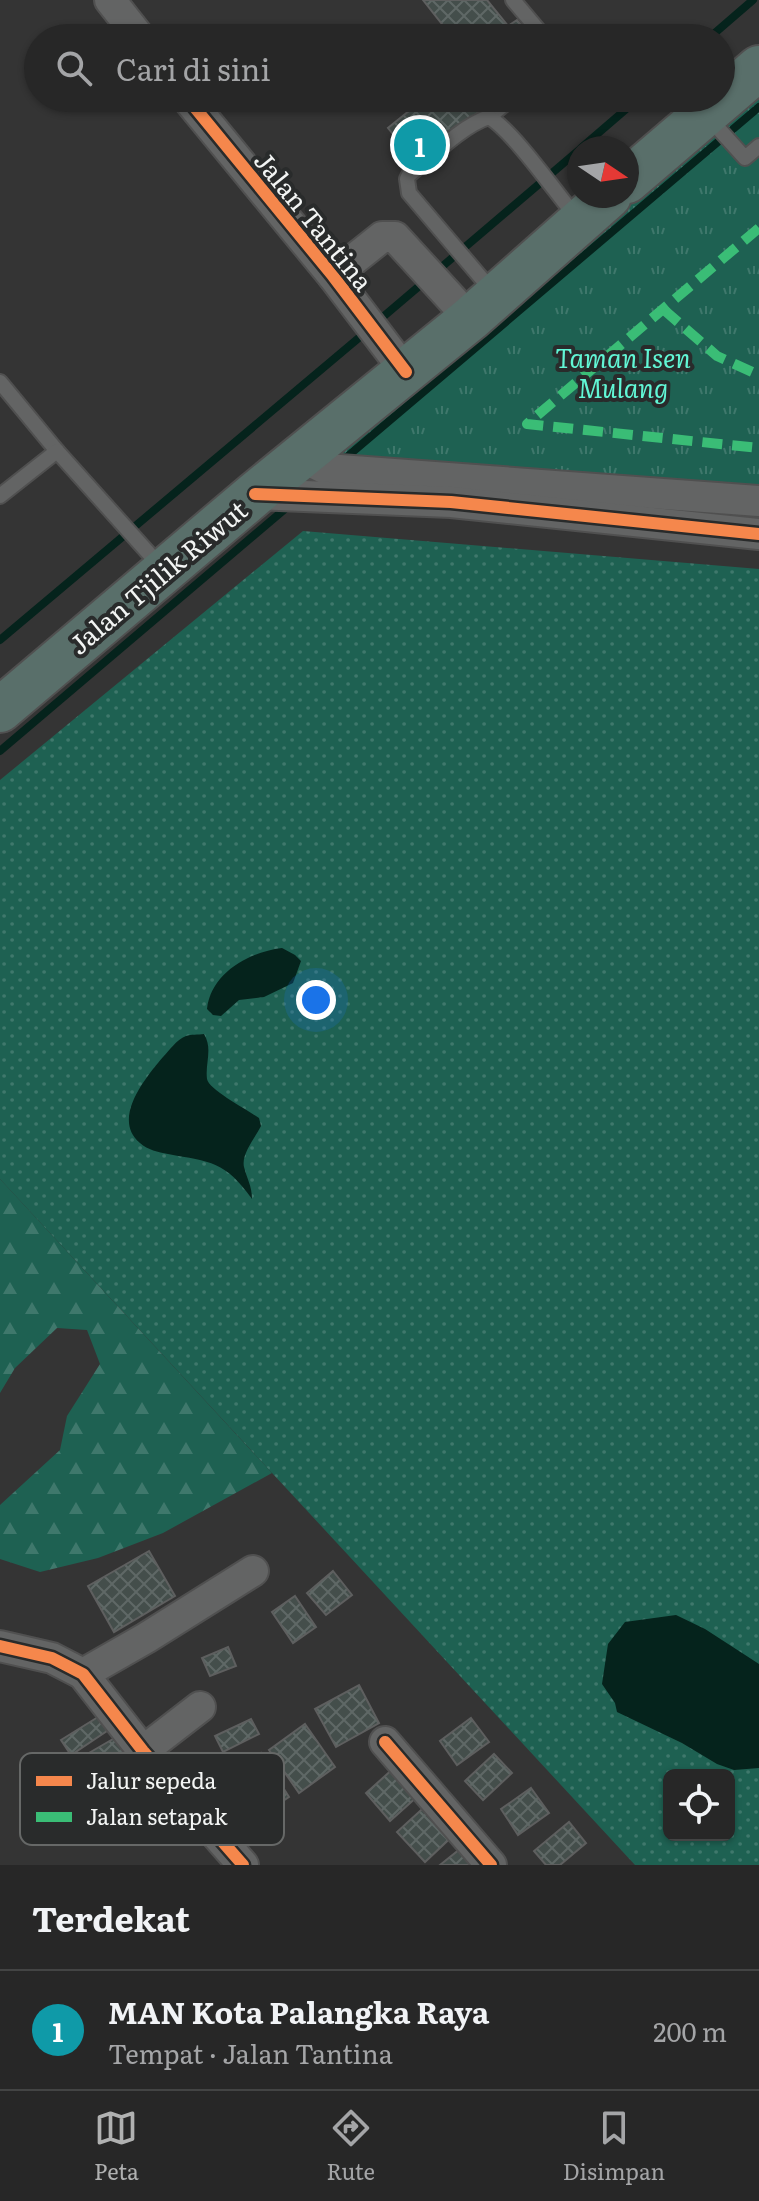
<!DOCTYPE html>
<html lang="id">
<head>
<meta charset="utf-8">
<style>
	body { margin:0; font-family:Literata,serif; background:#2f2f2f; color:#f1f3f6 }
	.controls { position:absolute; right:24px; bottom:24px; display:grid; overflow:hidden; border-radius:12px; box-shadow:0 2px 6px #0004 }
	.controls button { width:72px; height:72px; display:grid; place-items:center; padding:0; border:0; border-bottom:2px solid #434444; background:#272727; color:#f1f3f6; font:40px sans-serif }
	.compass { position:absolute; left:567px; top:136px; width:72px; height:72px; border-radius:50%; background:#272727; box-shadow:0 2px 6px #0004; rotate:103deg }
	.you { position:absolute; left:316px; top:1000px; width:28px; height:28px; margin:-20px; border:6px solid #fff; border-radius:50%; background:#1a73e8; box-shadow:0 0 0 12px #1a73e833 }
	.badge { display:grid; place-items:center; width:52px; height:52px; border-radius:50%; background:#b0b1b1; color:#fff; font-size:26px; font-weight:700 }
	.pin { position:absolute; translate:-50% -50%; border:4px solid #fff; box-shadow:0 2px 8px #0006 }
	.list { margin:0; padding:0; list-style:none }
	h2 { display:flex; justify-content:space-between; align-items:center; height:104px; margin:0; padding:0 32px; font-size:34px }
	h2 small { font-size:26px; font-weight:400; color:#a4a5a7 }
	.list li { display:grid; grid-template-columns:52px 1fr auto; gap:24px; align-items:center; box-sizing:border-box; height:120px; padding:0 32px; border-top:2px solid #434444 }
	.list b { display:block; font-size:30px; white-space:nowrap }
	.list p { margin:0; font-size:26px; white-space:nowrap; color:#a4a5a7 }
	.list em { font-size:26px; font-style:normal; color:#a4a5a7 }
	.icon { flex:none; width:44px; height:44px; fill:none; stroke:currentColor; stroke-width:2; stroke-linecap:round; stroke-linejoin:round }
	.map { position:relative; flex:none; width:759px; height:1865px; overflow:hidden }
	.search { position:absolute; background:#272727; box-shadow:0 2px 6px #0004; left:24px; right:24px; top:24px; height:88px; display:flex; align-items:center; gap:20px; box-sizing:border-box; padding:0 28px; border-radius:44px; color:#a4a5a7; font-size:30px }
	.sheet { height:224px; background:#272727 }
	nav { display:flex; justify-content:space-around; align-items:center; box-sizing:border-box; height:112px; border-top:2px solid #434444; background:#272727; font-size:22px; color:#a4a5a7 }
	nav a { display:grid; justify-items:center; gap:4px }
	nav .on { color:#b0b1b1 }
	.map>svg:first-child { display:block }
	.grass { fill:url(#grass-dots); fill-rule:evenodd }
	.forest { fill:url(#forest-firs) }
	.park { fill:url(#park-tufts) }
	.water { fill:#05231c }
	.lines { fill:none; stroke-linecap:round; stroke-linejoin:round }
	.stream { stroke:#05231c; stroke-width:8 }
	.building { fill:url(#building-cross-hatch); stroke:#5e5f5f; stroke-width:2 }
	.lane-casing { stroke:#505050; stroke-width:18 }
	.street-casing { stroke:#505050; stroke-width:34 }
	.highway-casing { stroke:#505050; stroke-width:48 }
	.lane { stroke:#636464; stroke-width:14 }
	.street { stroke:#636464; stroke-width:30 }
	.highway { stroke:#596f6a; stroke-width:44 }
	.quiet { stroke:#3abd76; stroke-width:10; stroke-dasharray:20 10; stroke-linecap:butt }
	.cycleway-casing { stroke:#292b2b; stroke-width:17 }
	.cycleway { stroke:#f5874c; stroke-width:12 }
	.labels { text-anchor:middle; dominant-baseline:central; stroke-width:8; stroke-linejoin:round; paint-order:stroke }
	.street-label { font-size:26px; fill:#f3f5f4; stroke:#292b2b }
	.park-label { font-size:26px; font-style:italic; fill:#61f6d5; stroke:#292b2b }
	.key { fill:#292b2b; stroke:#666867; stroke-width:2 }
	.key-label { font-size:22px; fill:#f3f5f4 }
</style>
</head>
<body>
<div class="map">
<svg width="759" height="1865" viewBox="0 0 759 1865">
	<defs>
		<pattern id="grass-dots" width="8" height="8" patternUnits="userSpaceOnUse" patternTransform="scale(2)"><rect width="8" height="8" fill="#1e6152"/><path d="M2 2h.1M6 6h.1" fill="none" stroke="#3f786c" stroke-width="1.8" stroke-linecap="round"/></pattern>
		<pattern id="forest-firs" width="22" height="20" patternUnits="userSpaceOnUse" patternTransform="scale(2)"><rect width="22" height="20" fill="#1e6152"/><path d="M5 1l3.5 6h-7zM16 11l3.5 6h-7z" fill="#3f786c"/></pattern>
		<pattern id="park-tufts" width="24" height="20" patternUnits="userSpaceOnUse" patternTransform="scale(2)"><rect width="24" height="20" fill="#1e6152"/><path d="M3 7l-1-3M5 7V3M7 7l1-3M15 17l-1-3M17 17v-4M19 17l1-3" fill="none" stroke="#3f786c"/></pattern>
		<pattern id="building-cross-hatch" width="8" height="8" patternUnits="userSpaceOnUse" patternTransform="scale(2)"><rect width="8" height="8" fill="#444e4b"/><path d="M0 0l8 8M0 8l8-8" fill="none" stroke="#5f6866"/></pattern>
	</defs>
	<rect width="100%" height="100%" fill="#343434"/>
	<path class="grass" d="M303 531 759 569V1865H635L0 1179V780ZM669 1775H729V1835H669Z"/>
	<path class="forest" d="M0 1179 272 1473 163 1533 98 1558 40 1572 0 1559V1505L60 1450 67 1416 100 1364 87 1330 57 1328 15 1368 0 1393Z"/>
	<path class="park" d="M759 82V514L281 483Z"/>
	<g class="water">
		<path d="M282 948 295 955 301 961 293 983 264 997 239 1000 221 1016 213 1015 207 1009C211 973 249 952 282 948Z"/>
		<path d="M204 1034C213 1049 205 1063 207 1079 209 1090 248 1110 259 1118L261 1126C255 1138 241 1154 244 1167 247 1179 252 1186 252 1199 225 1161 211 1162 168 1154 158 1152 148 1150 140 1143 111 1119 146 1077 163 1057 170 1050 176 1040 186 1036 191 1034 198 1035 204 1034Z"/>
		<path d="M676 1615 705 1629 759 1664V1768L734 1770 717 1764 682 1743 617 1712 615 1703 602 1684 608 1644 625 1622Z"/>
	</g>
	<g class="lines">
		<g class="stream">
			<path d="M709 38 753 0"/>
			<path d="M581 148 639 98"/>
			<path d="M377 322 579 150"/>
			<path d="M342 461 759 107"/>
			<path d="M0 640 367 331"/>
			<path d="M0 751 292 503"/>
		</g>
	</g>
	<g class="building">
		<path d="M423 0H487L508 26 517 20 532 38H453Z"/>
		<path d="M425 98H496L416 163 388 128Z"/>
		<path d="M149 1551 175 1596 114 1632 88 1586Z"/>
		<path d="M333 1571 352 1595 326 1615 307 1593Z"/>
		<path d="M295 1596 316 1627 293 1643 272 1612Z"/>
		<path d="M228 1647 236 1666 210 1676 202 1658Z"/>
		<path d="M359 1685 379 1723 336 1747 315 1709Z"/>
		<path d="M98 1717 107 1731 71 1755 61 1740Z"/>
		<path d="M471 1718 489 1742 457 1765 440 1741Z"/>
		<path d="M251 1719 259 1734 223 1752 215 1736Z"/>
		<path d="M305 1724 335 1767 299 1793 269 1750Z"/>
		<path d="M125 1732 134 1748 80 1780 70 1764Z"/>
		<path d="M261 1753 289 1797 257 1818 228 1775Z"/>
		<path d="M494 1754 512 1773 483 1800 465 1781Z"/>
		<path d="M394 1768 418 1796 390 1821 366 1793Z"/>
		<path d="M531 1788 549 1813 518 1835 501 1809Z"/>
		<path d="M430 1802 457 1832 425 1862 397 1832Z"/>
		<path d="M569 1822 586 1843 560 1865H546L534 1851Z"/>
		<path d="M465 1845 480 1865H440Z"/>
	</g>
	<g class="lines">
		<g class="lane-casing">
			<g id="lane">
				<path d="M513 0 545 38"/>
				<path d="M489 117 512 98"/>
				<path d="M708 117 745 158 759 146"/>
				<path d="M494 293 409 193 407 179 409 175C431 157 463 125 489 117 513 131 556 193 577 218"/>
				<path d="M0 382 57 451"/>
				<path d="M0 496 57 451 161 567"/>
			</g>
		</g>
		<g class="street-casing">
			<g id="street">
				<path d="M110 0 140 38"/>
				<path d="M187 98 333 276 406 372"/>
				<path d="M333 276 382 237H395L470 319"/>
				<path d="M305 453 316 464 326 469 759 501"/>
				<path d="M255 494 451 502 759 534"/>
				<path d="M0 1646 52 1658 83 1674 143 1751 243 1865"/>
				<path d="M83 1674 146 1638 253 1571"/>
				<path d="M385 1742 491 1865"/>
				<path d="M143 1751 200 1707"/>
			</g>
		</g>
		<g class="highway-casing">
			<g id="highway">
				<path d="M627 181 759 68"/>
				<path d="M0 710 255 494 470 319 609 196"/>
			</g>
		</g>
		<use href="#lane" class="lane"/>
		<use href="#street" class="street"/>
		<use href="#highway" class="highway"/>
		<g class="quiet">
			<path d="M759 228 527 424 759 448"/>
			<path d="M663 309 717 356 759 375"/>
		</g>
		<g class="cycleway-casing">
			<g id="cycleway">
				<path d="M187 98 333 276 406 372"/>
				<path d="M255 494 451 502 759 534"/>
				<path d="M0 1646 52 1658 83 1674 143 1751 243 1865"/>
				<path d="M385 1742 491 1865"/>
			</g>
		</g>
		<use href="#cycleway" class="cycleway"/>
	</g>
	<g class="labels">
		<g class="street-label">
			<text transform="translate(315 220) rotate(51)">Jalan Tantina</text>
			<text transform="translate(157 576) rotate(-40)">Jalan Tjilik Riwut</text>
		</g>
		<g class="park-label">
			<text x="623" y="356">Taman Isen<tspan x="623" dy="30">Mulang</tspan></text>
		</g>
	</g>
	<rect x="20" y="1753" width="264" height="92" rx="12" class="key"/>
	<rect x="36" y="1776" width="36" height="10" fill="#f5874c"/>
	<rect x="36" y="1812" width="36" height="10" fill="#3abd76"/>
	<g class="key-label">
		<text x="86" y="1789">Jalur sepeda</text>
		<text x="86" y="1825">Jalan setapak</text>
	</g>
</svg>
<div class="controls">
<button><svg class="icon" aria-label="locate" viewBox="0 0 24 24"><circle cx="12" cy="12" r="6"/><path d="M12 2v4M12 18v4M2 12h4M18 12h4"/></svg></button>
</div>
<svg class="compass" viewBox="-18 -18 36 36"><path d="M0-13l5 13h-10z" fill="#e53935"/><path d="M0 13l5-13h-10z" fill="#a4a5a7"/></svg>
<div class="you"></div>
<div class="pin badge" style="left:420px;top:145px;background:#0f9aa8">1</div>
<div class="search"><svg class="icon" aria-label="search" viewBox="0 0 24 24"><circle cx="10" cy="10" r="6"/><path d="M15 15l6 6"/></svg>Cari di sini</div>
</div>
<section class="sheet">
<h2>Terdekat<small></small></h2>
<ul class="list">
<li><span class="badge" style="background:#0f9aa8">1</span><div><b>MAN Kota Palangka Raya</b><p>Tempat · Jalan Tantina</p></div><em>200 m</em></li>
</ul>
</section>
<nav>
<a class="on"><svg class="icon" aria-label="map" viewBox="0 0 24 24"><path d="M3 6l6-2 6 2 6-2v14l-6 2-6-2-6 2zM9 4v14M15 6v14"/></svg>Peta</a>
<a><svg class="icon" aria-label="directions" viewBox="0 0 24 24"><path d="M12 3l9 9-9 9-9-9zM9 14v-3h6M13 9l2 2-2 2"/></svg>Rute</a>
<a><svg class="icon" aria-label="saved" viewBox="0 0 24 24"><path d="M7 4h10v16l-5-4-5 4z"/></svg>Disimpan</a>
</nav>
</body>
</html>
